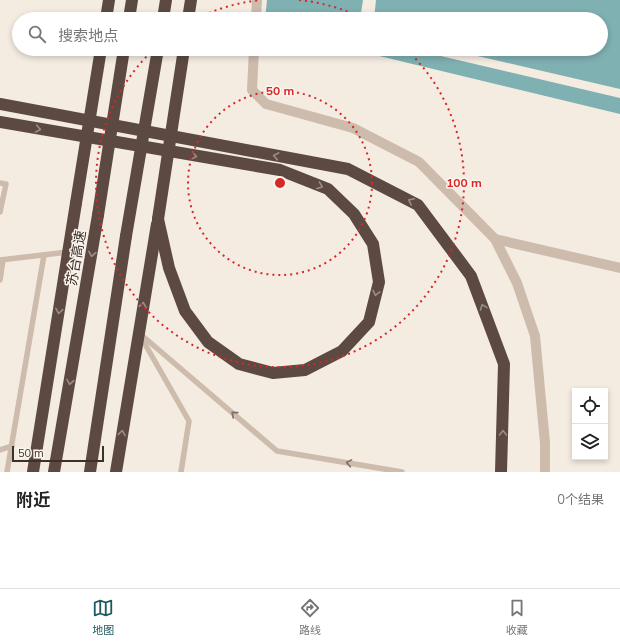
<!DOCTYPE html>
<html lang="zh">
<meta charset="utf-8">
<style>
body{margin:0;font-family:Mulish,"Noto Sans SC",sans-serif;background:#f2f2f2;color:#222}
.controls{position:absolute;right:12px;bottom:12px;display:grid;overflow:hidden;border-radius:0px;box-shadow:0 2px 6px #0003}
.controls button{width:36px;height:36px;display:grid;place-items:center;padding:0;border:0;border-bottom:1px solid #e0e0e0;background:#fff;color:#222;font:20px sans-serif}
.scale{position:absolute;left:12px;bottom:10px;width:92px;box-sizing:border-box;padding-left:4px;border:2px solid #3b302b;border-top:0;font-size:11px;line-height:14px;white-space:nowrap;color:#3b302b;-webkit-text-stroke:3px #fbf5ee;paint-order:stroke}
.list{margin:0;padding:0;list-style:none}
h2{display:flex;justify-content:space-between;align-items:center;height:52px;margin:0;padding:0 16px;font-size:17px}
h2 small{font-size:13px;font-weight:400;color:#767676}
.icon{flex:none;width:22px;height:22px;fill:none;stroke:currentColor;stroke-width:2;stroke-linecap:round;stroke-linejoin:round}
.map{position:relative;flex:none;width:620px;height:472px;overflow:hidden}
.search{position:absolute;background:#fff;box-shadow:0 2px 6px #0003;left:12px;right:12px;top:12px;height:44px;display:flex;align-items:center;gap:10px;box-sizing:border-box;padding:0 14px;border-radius:22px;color:#767676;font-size:15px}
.sheet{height:116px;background:#fff}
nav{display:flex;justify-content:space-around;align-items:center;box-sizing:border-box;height:56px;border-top:1px solid #e0e0e0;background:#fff;font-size:11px;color:#767676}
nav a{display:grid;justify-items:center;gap:2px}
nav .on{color:#1f5a5e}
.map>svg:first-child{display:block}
.water{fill:#7fb0b2}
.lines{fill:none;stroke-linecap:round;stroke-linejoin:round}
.lane{stroke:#cdbbac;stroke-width:5.5}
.street{stroke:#cdbbac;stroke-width:10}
.highway{stroke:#5c4a42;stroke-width:12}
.highway-bridge{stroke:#5c4a42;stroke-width:12}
.oneway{stroke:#9c8e87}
.oneway2{stroke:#7d6f65}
.ring{fill:none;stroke:#d62828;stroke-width:2;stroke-dasharray:2 4}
.labels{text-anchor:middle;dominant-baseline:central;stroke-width:3;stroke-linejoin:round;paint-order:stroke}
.street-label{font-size:14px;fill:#3b302b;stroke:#fbf5ee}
.centre{fill:#d62828;stroke:#fbf5ee;stroke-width:2}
.ring-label{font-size:12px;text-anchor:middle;font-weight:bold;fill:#d62828;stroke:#fbf5ee;stroke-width:3;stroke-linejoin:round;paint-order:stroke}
</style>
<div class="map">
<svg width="620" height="472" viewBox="0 0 620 472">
<rect width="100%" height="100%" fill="#f4ebe1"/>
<g class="water">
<polygon points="267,0 363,0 360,19 265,19"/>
<polygon points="376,0 620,0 620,89 447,49 601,49 601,19 374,19"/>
<polygon points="360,49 411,49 620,98 620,114 371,54 360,51"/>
</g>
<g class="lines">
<g class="lane">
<polyline points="0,183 6,184 0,212"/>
<polyline points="0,260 68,252"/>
<polyline points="0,280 3,260"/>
<polyline points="139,333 277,451 402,472"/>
<polyline points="141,337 189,421 181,472"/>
<polyline points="0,450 12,446"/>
<polyline points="7,472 44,255"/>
</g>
<g class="street">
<polyline points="256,19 257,0"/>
<polyline points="254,49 252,90 266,104 353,128 419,162 495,239 517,283 535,336 545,443 545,472"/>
<polyline points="495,239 620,268"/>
</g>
<g class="highway">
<polyline points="106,19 109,0"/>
<polyline points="129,19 132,0"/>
<polyline points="163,19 166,0"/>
<polyline points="188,19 191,0"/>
<polyline points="0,104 348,169 418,205 471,276 504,364 501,472"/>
<polyline points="0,122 280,170 328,189 354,214 373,244 379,282 369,322 342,351 305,370 273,373 239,364 208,342 185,311 169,268 158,219"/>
<polyline points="33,472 76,203"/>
<polyline points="54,472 98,215"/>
<polyline points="90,472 126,236"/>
<polyline points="116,472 157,224"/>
</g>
<g class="highway-bridge">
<polyline points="76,203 101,49"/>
<polyline points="98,215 124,49"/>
<polyline points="158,219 184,49"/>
<polyline points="126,236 158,49"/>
</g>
</g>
<defs><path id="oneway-chevron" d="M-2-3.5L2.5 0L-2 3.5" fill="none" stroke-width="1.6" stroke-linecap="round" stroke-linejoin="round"/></defs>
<g class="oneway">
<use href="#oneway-chevron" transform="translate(38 129) rotate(10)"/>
<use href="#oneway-chevron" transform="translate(194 156) rotate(10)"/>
<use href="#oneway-chevron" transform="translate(276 156) rotate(-169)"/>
<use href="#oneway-chevron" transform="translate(320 186) rotate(21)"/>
<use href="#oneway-chevron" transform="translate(411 201) rotate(-153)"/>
<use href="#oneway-chevron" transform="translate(92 254) rotate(100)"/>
<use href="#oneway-chevron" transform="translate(376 293) rotate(104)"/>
<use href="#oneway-chevron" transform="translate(143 305) rotate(-81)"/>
<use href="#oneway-chevron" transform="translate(483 307) rotate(-110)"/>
<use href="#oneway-chevron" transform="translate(59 311) rotate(99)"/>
<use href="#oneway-chevron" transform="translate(70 382) rotate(100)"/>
<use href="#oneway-chevron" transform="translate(122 433) rotate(-81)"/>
<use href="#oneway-chevron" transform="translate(503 433) rotate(-89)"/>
</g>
<g class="oneway2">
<use href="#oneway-chevron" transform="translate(234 414) rotate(-140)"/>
<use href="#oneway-chevron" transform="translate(349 463) rotate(-170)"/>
</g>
<g class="ring">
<circle cx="280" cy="183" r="92"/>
<path d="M198 18A184 184 0 0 1 261 0M299 0A184 184 0 0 1 362 18M407 50A184 184 0 1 1 153 50"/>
</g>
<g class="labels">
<g class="street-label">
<text transform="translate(76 258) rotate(-80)">苏台高速</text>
</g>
</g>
<circle cx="280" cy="183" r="6" class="centre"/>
<g class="ring-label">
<text x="280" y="95">50 m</text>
<text x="464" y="187">100 m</text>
</g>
</svg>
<div class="controls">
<button><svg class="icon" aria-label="locate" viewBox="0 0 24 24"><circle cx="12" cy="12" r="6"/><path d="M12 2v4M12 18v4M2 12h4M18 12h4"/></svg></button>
<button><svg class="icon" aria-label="layers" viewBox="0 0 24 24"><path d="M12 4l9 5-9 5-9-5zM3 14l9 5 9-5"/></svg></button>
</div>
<div class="scale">50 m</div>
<div class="search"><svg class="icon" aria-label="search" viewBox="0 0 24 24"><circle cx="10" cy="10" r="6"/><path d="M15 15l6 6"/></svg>搜索地点</div>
</div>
<section class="sheet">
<h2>附近<small>0个结果</small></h2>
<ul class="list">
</ul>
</section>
<nav>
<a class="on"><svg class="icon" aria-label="map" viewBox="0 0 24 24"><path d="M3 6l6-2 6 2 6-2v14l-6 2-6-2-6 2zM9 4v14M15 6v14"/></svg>地图</a>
<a><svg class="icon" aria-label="directions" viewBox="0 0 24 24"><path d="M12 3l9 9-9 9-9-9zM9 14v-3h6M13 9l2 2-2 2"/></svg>路线</a>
<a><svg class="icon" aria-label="saved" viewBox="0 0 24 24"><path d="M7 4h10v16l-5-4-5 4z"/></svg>收藏</a>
</nav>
